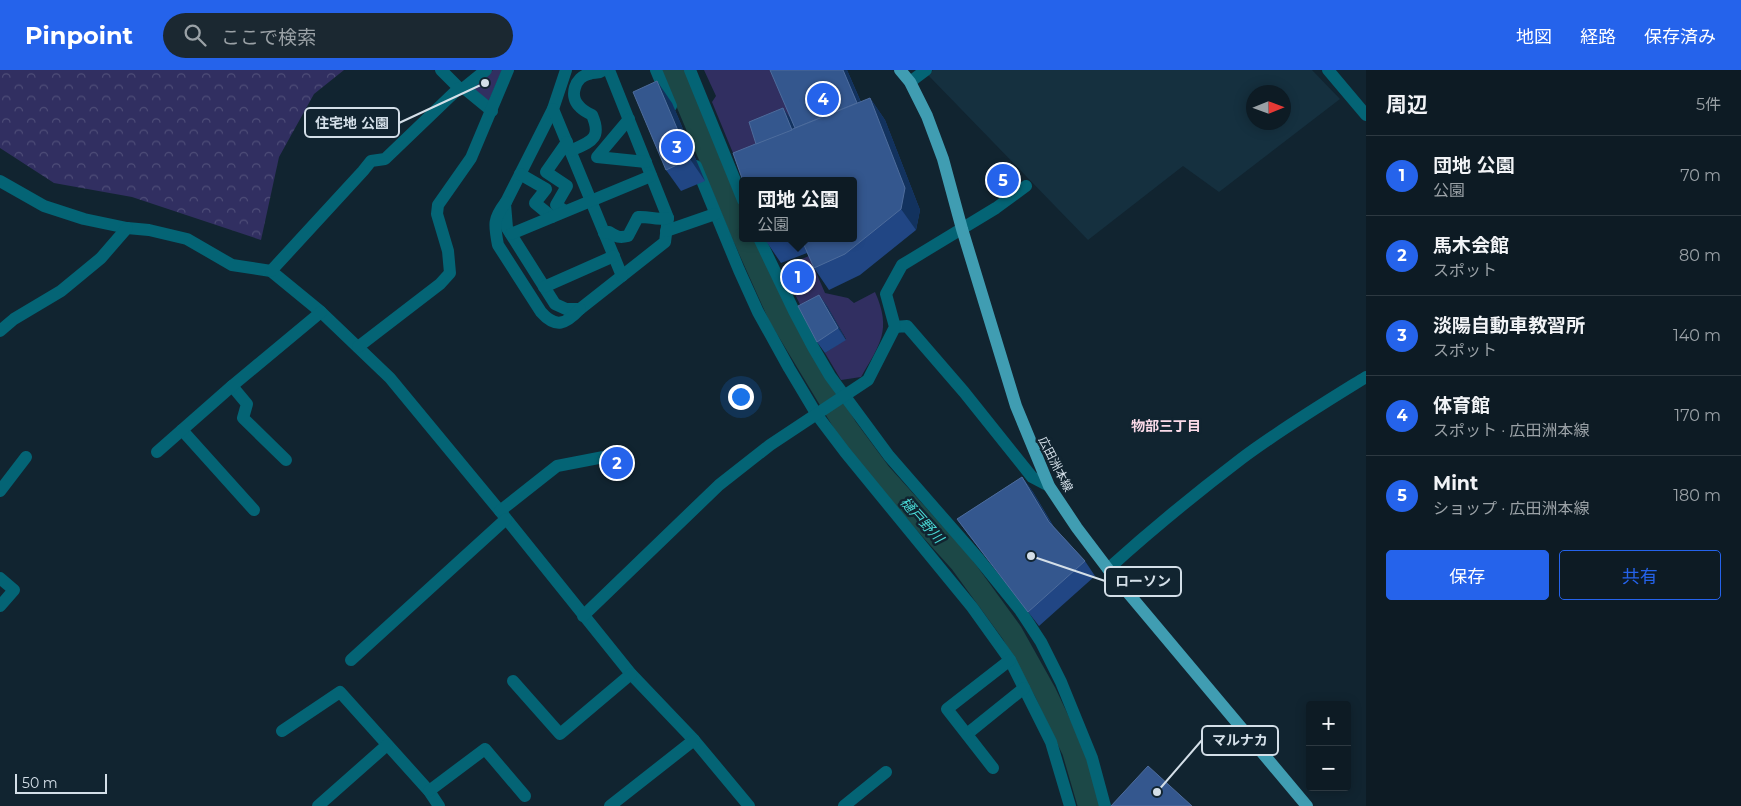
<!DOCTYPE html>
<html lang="ja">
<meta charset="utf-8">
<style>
body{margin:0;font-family:Montserrat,"Noto Sans JP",sans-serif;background:#1b2831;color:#f1f3f6}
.controls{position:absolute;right:15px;bottom:15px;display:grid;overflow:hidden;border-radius:5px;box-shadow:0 2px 12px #0003}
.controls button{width:45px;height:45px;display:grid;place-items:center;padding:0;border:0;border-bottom:1px solid #2d3941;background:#0d1b24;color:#f1f3f6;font:25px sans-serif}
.compass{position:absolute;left:1246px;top:15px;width:45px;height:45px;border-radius:50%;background:#0d1b24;box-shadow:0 2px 12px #0003;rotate:89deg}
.scale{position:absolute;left:15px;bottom:12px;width:92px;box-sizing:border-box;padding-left:5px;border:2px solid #d4dfe8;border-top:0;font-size:14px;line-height:18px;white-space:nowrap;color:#d4dfe8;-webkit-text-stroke:4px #112430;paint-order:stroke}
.you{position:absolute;left:740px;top:326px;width:18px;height:18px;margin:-12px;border:4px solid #fff;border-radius:50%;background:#1a73e8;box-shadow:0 0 0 8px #1a73e833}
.badge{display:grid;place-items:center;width:32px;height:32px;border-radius:50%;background:#2563eb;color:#fff;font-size:16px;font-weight:700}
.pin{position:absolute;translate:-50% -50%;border:2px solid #fff;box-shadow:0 1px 5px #0006}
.popup{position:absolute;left:739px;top:107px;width:118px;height:65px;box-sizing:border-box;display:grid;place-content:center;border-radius:5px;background:#0d1b24;filter:drop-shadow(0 1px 4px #0005);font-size:16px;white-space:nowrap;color:#9aa1a6}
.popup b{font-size:19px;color:#f1f3f6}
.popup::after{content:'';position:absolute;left:50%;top:100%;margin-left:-10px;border:10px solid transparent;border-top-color:#0d1b24}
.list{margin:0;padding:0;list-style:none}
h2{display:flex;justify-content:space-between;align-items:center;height:65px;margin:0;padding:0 20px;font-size:21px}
h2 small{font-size:16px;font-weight:400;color:#9aa1a6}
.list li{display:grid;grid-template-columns:32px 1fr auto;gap:15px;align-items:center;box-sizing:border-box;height:80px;padding:0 20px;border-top:1px solid #2d3941}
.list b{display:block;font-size:19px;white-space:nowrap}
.list p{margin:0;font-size:16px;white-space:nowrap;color:#9aa1a6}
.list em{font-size:16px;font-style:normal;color:#9aa1a6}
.actions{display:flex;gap:10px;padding:15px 20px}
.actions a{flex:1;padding:11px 0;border:1px solid #2563eb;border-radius:5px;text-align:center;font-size:18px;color:#2563eb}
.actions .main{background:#2563eb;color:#fff}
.icon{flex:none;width:28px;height:28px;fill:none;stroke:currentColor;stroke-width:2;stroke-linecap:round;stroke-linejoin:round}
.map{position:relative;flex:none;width:1366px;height:736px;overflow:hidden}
header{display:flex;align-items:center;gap:30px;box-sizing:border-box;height:70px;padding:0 25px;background:#2563eb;color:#fff}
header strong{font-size:24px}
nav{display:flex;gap:28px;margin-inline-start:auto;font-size:18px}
.search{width:350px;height:45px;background:#1b2831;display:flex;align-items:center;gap:12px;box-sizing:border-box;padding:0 18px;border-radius:28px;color:#9aa1a6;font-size:19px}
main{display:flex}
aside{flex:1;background:#0d1b24}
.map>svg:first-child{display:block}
.built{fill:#15303f;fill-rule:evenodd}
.forest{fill:url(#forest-crowns)}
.green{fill:#312f61}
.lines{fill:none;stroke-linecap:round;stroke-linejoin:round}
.river{stroke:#1c4847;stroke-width:22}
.minor{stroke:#046475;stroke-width:12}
.major{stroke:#409db2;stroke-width:12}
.wall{fill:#214684}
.shaded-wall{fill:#12325e}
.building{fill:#34578e;stroke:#4d6c9c}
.labels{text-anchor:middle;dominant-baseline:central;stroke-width:5;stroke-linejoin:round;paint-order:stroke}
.street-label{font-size:12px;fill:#d4dfe8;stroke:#112430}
.neighbourhood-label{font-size:14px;font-weight:bold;fill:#fadae8;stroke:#112430}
.water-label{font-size:14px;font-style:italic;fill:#49d8d5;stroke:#112430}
.leader{fill:none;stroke:#d4dfe8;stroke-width:2}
.callout-dot{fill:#d4dfe8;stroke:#112430;stroke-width:2}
.callout{fill:#112430;stroke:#d4dfe8;stroke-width:2}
.callout-label{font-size:14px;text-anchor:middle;font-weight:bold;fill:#d4dfe8}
</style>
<header>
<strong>Pinpoint</strong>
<div class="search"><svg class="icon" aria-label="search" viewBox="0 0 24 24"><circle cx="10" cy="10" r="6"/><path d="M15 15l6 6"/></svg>ここで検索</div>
<nav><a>地図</a><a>経路</a><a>保存済み</a></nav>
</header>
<main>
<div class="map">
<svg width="1366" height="736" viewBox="0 0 1366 736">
<defs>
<pattern id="forest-crowns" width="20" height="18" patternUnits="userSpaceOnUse" patternTransform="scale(1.25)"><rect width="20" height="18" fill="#312f61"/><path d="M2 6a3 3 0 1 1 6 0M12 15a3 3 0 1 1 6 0" fill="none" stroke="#4e4d78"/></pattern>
</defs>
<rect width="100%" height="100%" fill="#112430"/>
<path class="built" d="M933 0H1312L1340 29 1219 122 1183 96 1088 170 928 5ZM1254 22H1284V52H1254Z"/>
<polygon class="forest" points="0,0 344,0 314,24 279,87 261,170 132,127 54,113 0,78"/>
<g class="green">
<polygon points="493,0 502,0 488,33 471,18"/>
<polygon points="704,0 800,0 795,48 766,89 740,100 712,32 716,26"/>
<path d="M809 186 825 223 848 228 854 233 875 222C892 260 880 274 861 307L841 310 825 283 846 269 827 236 806 247 782 197Z"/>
</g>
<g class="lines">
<g class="river">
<polyline points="673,0 743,166"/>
<polyline points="744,168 779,246 846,357 880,403 961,493 1012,563 1045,622 1073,681 1089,736"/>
</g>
<g class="minor">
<polyline points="441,0 459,18"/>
<polyline points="566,0 553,39 505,134 507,158 555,234 566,239 580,239 665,172 668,148 609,0"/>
<polyline points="656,0 671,36"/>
<polyline points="690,0 743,130"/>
<polyline points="1328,0 1366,45"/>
<polyline points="910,12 926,0"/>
<polyline points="464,18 492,41"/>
<polyline points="553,39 622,206"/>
<polyline points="629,49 597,87 646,92"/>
<path d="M570 81C589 72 603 70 592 45 588 43 582 40 579 36 569 26 575 7 589 4 595 2 598 4 604 0"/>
<polyline points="696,96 739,200 758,242 789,298 817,345 845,382 972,537 1010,590 1051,672 1070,736"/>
<polyline points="520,104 546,119 535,133 552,147"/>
<polyline points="0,111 44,136 84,149 127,158 149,160 187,169 232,195 271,201 321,242 390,308 500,441 631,604 694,670 749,736"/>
<path d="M506 132C493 149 494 154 498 175L541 242C556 259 566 254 580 239"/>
<polyline points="565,141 556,135 567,116 546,102 567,72"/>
<polyline points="666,161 715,144"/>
<path d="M604 163 609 162C616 167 620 168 628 166L638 147C650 146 656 151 668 148"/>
<polyline points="511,164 651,106"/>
<polyline points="759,168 794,241 813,277 830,306 889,386 978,488 1020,540 1041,572 1061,612 1092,688 1105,736"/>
<polyline points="271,201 363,101 371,91 385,89 459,18 464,18 486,0"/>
<polyline points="544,217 614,186"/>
<polyline points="895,257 907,256 964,322 1032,407 1049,416"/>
<polyline points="0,261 14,249 61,221 101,188 127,158"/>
<polyline points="358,277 440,214 450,203 448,181 437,144 438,135 471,88 508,0"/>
<polyline points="232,316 247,334 243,348 286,390"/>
<polyline points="182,360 254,440"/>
<polyline points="157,382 232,316 321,242"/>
<polyline points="0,421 26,387"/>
<polyline points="500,441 557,396 614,385"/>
<path d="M1108 499C1151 460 1195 424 1241 389 1281 359 1324 333 1366 307"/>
<polyline points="0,508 14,520 0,536"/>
<polyline points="583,546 719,415 770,375 868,310 895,257 886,224 902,195 996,138 1026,116"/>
<polyline points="351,590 506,449"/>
<polyline points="513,611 560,664 631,604"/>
<polyline points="282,661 340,622 429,721 439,736"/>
<polyline points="967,664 1024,618"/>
<polyline points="993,698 947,639 1010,590"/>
<polyline points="429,721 485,679 525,726"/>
<polyline points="318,736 387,675"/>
<polyline points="610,736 694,670"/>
<polyline points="844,736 886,702"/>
</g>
<polyline class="major" points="900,0 910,12 927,46 943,89 962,159 1016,336 1049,416 1077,458 1108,499 1307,736"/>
</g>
<g class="wall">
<polygon points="770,0 847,0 861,32 870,28 885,50 920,140 916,160 860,205 829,220 814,198 807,183 781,193 766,171 765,168 853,168 756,74 791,48"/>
<polygon points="672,33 705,111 681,121 666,100"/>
<polygon points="819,225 827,236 846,270 825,283 817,272"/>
<polygon points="618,378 623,386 626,396 611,400 606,393"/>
<polygon points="1022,407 1033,422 1054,457 1085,491 1095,506 1039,556 968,464 957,449"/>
</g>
<g class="shaded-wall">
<polygon points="843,0 847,0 868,49 858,34"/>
<polygon points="657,11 672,33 705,111 690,89"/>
<polygon points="870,28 885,50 920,140 916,160 901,139"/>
<polygon points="783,38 791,49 801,73 793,62"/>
<polygon points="819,225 827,236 846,270 838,258"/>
<polygon points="618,378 623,386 626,396 621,388"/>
<polygon points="1022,407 1033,422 1059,467 1049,452"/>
</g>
<g class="building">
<polygon points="770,0 843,0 857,33 795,58"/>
<polygon points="657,11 690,89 666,100 633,22"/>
<polygon points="870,28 905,118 901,139 845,184 814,198 801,168 853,168 853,111 743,111 733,83"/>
<polygon points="783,38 792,60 756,74 749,52"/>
<polygon points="765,168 774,168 766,171"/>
<polygon points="819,225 838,258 817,272 798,236"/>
<polygon points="618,378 621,388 606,393 602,382"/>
<polygon points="1022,407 1049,452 1085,491 1028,542 957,449"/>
<polygon points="1148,696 1192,736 1111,736"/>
</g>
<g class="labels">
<g class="street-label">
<text transform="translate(1056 394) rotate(63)">広田洲本線</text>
</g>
<g class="neighbourhood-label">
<text x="1166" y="356">物部三丁目</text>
</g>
<g class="water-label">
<text transform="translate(922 450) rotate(48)">樋戸野川</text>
</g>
</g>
<path class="leader" d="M485 13L399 53M1031 486L1105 511M1157 722L1202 670"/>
<g class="callout-dot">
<circle cx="485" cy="13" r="5"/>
<circle cx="1031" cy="486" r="5"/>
<circle cx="1157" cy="722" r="5"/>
</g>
<g class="callout">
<rect x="305" y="38" width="94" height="29" rx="5"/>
<rect x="1105" y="497" width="76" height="29" rx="5"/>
<rect x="1202" y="656" width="76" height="29" rx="5"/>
</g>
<g class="callout-label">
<text x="352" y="58">住宅地 公園</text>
<text x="1143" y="516">ローソン</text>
<text x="1240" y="675">マルナカ</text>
</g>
</svg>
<div class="controls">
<button>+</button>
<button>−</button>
</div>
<svg class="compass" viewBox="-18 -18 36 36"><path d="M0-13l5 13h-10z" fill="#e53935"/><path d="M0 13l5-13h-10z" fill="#9aa1a6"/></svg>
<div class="scale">50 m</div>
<div class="you"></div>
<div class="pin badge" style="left:798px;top:207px">1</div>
<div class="popup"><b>団地 公園</b>公園</div>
<div class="pin badge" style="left:617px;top:393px">2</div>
<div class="pin badge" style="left:677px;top:77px">3</div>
<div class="pin badge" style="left:823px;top:29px">4</div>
<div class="pin badge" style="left:1003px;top:110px">5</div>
</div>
<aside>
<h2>周辺<small>5件</small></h2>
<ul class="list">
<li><span class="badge">1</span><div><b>団地 公園</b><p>公園</p></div><em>70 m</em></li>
<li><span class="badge">2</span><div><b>馬木会館</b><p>スポット</p></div><em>80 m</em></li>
<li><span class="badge">3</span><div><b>淡陽自動車教習所</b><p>スポット</p></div><em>140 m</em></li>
<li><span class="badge">4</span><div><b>体育館</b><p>スポット · 広田洲本線</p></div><em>170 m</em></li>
<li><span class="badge">5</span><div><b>Mint</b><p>ショップ · 広田洲本線</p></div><em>180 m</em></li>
</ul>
<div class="actions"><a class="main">保存</a><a>共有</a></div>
</aside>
</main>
